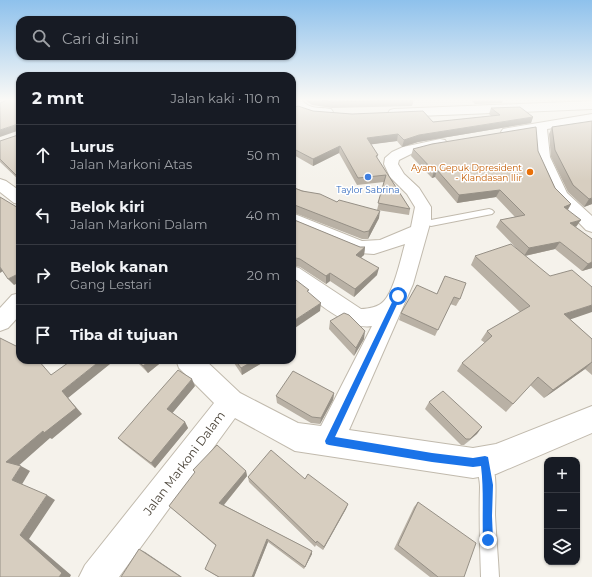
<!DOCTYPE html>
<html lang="id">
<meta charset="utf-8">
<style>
body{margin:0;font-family:Montserrat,sans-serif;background:#20242c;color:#f1f3f6}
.controls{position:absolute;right:12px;bottom:12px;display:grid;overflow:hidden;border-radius:8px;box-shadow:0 1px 3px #0004}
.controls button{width:36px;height:36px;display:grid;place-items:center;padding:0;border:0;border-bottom:1px solid #363941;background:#171b24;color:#f1f3f6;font:20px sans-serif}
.stop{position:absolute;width:12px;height:12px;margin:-9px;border:3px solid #1a73e8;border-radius:50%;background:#fff}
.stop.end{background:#1a73e8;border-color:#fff;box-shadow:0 1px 4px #0008}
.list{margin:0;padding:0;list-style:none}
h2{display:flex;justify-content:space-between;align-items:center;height:52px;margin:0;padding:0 16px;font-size:17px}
h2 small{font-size:13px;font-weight:400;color:#9ea1a6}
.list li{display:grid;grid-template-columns:26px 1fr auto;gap:12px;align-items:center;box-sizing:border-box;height:60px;padding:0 16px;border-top:1px solid #363941}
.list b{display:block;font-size:15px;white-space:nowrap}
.list p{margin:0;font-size:13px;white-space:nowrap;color:#9ea1a6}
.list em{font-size:13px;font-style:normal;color:#9ea1a6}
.icon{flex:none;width:22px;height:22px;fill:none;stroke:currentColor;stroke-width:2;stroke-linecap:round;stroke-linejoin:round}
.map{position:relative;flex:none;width:592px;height:577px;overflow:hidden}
.search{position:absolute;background:#171b24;box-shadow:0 1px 3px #0004;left:16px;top:16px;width:280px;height:44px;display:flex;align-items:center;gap:10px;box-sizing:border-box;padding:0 14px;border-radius:12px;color:#9ea1a6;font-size:15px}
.panel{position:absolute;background:#171b24;box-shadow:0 1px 3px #0004;left:16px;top:72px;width:280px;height:292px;border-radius:12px}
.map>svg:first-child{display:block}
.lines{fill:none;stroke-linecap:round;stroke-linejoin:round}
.service-casing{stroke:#c1baad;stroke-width:2}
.minor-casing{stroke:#c1baad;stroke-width:2}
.service{fill:#fff;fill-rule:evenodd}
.minor{fill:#fff;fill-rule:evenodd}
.wall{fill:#b9b1a5}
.shaded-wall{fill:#969086}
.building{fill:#d7cec0;stroke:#969086}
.route{fill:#1a73e8}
.food-dot{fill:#e8710a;stroke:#fff;stroke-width:1.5}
.shop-dot{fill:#3f7fe0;stroke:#fff;stroke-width:1.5}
.labels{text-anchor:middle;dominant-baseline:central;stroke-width:3;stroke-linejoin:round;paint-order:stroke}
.far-food-label{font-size:9px;fill:#c56008;stroke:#fff;text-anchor:end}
.far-shop-label{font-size:9px;fill:#366cbe;stroke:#fff}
.near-street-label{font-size:12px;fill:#4a4338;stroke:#fff}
</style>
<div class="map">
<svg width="592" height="577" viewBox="0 0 592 577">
<rect width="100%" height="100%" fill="#f5f2eb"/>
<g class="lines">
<g class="service-casing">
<g id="service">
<polygon points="489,209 492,210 494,212 492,214 431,226 419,222 417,220 422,217 431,220"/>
<path d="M485 454 490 457C498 475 495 496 495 515 496 536 498 556 499 577H481C480 547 479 517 480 487 480 477 475 466 480 457Z"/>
</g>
</g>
<g class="minor-casing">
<g id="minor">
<path d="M292 100H302C309 110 321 107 331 109L333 112 331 115C320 118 308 113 297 110Z"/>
<polygon points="592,101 592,109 394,117 390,116 388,113 390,110 394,109"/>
<polygon points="592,114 592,122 547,129 550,157 567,193 592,216 592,232 586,230 552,195 536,157 534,132 508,136 503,135 501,132 503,129 508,128"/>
<path d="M440 139 445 140 447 143 445 146 413 153 399 160 398 164 404 174 419 188 431 207V220L413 284 349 430 473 448 496 444 592 406V433L496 474 473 478 295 451 235 418 119 577H79L85 565 214 403 179 368 176 360H205L240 393 298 423 321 426 372 326C348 331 311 297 292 283V266L299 268 361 309C368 309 379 307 384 301 394 291 401 258 405 244L374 254 359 253 292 225V213L362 241 380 240 411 227 415 207 407 194 390 177 384 164 385 158 392 152 403 147Z"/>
<polygon points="0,179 6,181 20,191 20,204 14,203 0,192"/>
<polygon points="20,293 20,315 8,328 0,331 0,308 12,295"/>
</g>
</g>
<use href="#service" class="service"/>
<use href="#minor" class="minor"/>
</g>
<g class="wall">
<polygon points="20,100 20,181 0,162 0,141 18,135"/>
<polygon points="292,100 294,101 294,107 292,108 313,111 433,122 491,116 489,114 491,108 533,117 531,123 418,142 402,147 397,141 371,144 378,155 377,158 410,209 409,215 377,210 384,182 357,185 339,153 313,166 292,154"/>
<polygon points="305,100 414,100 412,106 332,108 312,105"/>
<polygon points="471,100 503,100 502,103 475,104"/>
<polygon points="552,127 592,204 584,207 568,192 551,157 549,134"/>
<polygon points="413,149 538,151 555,188 571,204 568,210 576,228 592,239 592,268 582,271 555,249 525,256 570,319 592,339 592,375 585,369 544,398 530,385 506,412 457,371 462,363 485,343 481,340 487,331 520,312 471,265 475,256 520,252 496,227 500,220 515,217 496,197 457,203 435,177 432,178 411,156"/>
<polygon points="292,184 292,187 337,202 379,218 368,239 362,239 292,212"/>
<polygon points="292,219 360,247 365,247 364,255 361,257 377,275 354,297 330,281 326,284 300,267 292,265"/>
<polygon points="445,276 460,299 456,306 450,304 435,336 399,320 401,313 437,294"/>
<polygon points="330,321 364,339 354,356 329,329"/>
<polygon points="135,360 164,360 148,373"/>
<polygon points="232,360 267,360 242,375"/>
<polygon points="195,386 172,413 185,422 188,428 155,468 123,443 118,438"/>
<polygon points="334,393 333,400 320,424 311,423 277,403 276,396"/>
<polygon points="429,402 482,427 464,445 461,445 425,409"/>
<polygon points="193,470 246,471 247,476 224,505 312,551 312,554 304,569 268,542 254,577 218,577 205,569 216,546 169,506 195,473"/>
<polygon points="248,477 305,479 348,504 346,509 323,550 316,545 315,547 249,482"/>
<polygon points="418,502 464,577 430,577 394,549 414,507"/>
</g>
<g class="shaded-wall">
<polygon points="294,101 294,107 292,108 292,102"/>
<polygon points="533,117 531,123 418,142 402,147 404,140 419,135"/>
<polygon points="18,124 20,130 0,137 0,130"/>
<polygon points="398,134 397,141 367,145 367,138"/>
<polygon points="340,146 339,153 313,166 313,159"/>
<polygon points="437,170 435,177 432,178 434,171"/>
<polygon points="500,190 496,197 457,203 459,195"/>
<polygon points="592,198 592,204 584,207 589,199"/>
<polygon points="571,204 566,212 564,207"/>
<polygon points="380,211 379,218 368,239 369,231"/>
<polygon points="581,220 576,227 570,223"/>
<polygon points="560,242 555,249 524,256 529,248"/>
<polygon points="365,247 364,255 355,263 356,255"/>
<polygon points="592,262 592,268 582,271 588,264"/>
<polygon points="0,267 3,271 0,273"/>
<polygon points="379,268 377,275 354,297 355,289"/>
<polygon points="20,273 20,282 14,285 8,279"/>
<polygon points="330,273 330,281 326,284 326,276"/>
<polygon points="321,303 320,311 292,330 292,322"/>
<polygon points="592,305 592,312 557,324 564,314"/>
<polygon points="365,331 364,339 354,356 356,348"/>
<polygon points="101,360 115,360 68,398 82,414 52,439 50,438 16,468 6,462 43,431 62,391"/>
<polygon points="151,360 164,360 148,373 143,366"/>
<polygon points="255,360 267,360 242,375 241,368"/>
<polygon points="592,362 585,369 544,398 553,390"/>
<polygon points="192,379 195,386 170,416 167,409"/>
<polygon points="334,393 333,400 320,424 321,418"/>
<polygon points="185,422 188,428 155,468 151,463"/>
<polygon points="482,427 477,434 464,445"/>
<polygon points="21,466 30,471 21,486 12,480"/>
<polygon points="246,471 247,476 222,507 219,503"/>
<polygon points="47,495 55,500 29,539 71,575 70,577 59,577 20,535"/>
<polygon points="348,504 346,509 323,550 324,547"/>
<polygon points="267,539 268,542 254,577 252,577"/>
<polygon points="139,549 145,552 182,577 181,577"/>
<polygon points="312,551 312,554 304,569 305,567"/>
</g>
<g class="building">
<polygon points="7,100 20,100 20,179 0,159 0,141 18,135 18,124 0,130 0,103"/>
<polygon points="322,100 413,100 332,102"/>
<polygon points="298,106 313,111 352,114 423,111 433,122 500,115 491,108 520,107 533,117 419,135 404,140 398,134 367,138 378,155 376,156 410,209 378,203 386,175 358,178 340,146 313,159 292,148 292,108"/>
<polygon points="592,121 592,198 589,199 573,185 555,150 552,127"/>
<polygon points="536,127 538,151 555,188 571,204 564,207 581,220 570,223 592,239 592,262 588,264 560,242 529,248 500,220 525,215 500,190 459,195 437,170 434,171 413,149 432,144"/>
<polygon points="292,187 302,191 320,194 337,202 339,200 380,211 369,231 364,232 292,204"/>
<polygon points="0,197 20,209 20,273 8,279 0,267"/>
<polygon points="292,219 360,247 365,247 356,255 379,268 355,289 330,273 326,276 300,259 292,257 292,238 294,237 292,236"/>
<polygon points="511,244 550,276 572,270 592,287 592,305 564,314 592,339 592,362 553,390 538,377 513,404 462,363 492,336 487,331 530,306 475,256"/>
<polygon points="445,276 466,283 460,299 454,297 438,330 401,313 417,285 437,294"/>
<polygon points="292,277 309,290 307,291 321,303 292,322"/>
<polygon points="344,313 349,315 365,331 356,348 330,321"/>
<polygon points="0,338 20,348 20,360 38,360 51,375 72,360 101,360 62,391 76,408 44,433 43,431 6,462 21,466 12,480 47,495 20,535 62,573 59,577 0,577"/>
<polygon points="138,360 151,360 143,366"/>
<polygon points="235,360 255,360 241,368"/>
<polygon points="178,370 192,379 167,409 185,422 151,463 118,438"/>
<polygon points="293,371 334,393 321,418 312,417 276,396"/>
<polygon points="443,391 482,427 470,439 466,439 429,402"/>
<polygon points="217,445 246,471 219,503 312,551 305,567 267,539 252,577 219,577 205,569 216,545 169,506 195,472 193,470"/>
<polygon points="271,450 305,479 308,474 348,504 324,547 317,541 316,543 248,477"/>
<polygon points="418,502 476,543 464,577 438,577 398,545"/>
<polygon points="139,549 181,577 121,577"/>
</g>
<linearGradient id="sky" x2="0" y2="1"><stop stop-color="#8ec1ec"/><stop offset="0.55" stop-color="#faf9f6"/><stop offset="1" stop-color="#faf9f6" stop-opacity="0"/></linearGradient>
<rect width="592" height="181" fill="url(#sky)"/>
<path class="route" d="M398 293 401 296 335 437 432 453 473 458 485 456 488 457 493 485 492 516 493 540 492 544 488 545 484 544 483 540C482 515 484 491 481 466L473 467 432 462 329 445 326 444 325 441 395 296Z"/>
<circle class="food-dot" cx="530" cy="172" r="4"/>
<circle class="shop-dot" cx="368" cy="177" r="4"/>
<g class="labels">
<g class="far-food-label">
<text x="522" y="167">Ayam Gepuk Dpresident<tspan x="522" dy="10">- Klandasan Ilir</tspan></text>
</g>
<g class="far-shop-label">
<text x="368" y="189">Taylor Sabrina</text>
</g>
<g class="near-street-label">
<text transform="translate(184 463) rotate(-53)">Jalan Markoni Dalam</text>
</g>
</g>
</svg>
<div class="controls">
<button>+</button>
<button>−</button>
<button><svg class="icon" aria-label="layers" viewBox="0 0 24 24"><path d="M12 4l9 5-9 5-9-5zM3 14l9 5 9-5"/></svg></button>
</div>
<div class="stop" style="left:398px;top:296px"></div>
<div class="stop end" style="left:488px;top:540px"></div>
<div class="search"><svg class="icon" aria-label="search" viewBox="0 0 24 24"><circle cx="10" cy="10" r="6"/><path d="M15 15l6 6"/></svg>Cari di sini</div>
<section class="panel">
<h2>2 mnt<small>Jalan kaki · 110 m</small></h2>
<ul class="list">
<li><svg class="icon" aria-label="ahead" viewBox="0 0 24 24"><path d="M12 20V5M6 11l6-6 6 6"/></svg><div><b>Lurus</b><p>Jalan Markoni Atas</p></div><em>50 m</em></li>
<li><svg class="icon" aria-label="left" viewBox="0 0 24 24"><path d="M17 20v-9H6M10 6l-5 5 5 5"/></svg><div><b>Belok kiri</b><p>Jalan Markoni Dalam</p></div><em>40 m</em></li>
<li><svg class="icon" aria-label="right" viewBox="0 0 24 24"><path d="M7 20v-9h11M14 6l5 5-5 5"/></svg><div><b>Belok kanan</b><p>Gang Lestari</p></div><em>20 m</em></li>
<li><svg class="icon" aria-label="arrive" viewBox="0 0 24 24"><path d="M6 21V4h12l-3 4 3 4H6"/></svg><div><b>Tiba di tujuan</b></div></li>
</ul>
</section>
</div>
